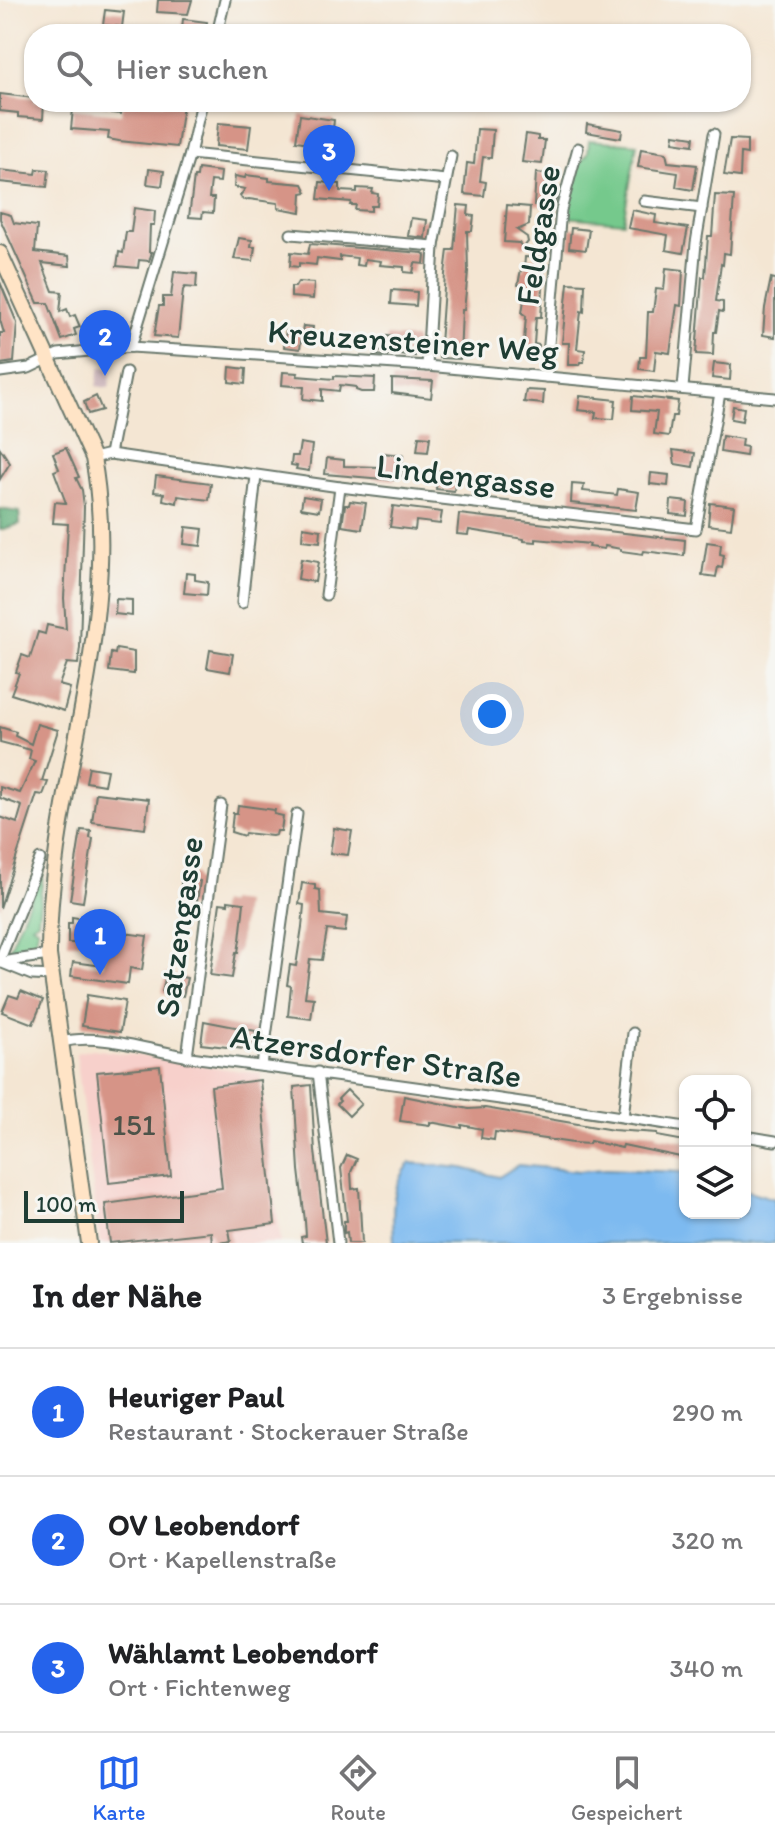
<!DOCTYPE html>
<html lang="de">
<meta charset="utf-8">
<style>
body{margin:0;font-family:Itim,sans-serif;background:#f2f2f2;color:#202124}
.controls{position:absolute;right:24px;bottom:24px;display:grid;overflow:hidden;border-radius:16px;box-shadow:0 2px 6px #0004}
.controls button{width:72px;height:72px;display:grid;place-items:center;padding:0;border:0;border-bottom:2px solid #e0e0e0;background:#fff;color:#202124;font:40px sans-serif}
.scale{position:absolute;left:24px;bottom:20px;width:160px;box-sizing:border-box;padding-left:8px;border:4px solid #1f3d34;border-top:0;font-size:22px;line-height:28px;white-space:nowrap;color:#1f3d34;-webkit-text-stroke:6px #f6f6f2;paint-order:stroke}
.you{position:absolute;left:492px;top:714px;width:28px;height:28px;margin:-20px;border:6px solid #fff;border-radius:50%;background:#1a73e8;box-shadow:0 0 0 12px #1a73e833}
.badge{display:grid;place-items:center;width:52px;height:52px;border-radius:50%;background:#2563eb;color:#fff;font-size:26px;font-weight:700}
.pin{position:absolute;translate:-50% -66px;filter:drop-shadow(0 2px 4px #0008)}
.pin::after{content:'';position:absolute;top:42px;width:28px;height:24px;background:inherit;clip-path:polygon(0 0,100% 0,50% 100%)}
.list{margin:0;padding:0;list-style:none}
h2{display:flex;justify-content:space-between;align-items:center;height:104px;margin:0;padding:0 32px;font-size:34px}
h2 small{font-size:26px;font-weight:400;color:#757577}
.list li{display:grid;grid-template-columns:52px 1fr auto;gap:24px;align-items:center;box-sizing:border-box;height:128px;padding:0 32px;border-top:2px solid #e0e0e0}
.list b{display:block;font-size:30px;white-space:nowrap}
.list p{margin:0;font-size:26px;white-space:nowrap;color:#757577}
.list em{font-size:26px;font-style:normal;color:#757577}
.icon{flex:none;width:44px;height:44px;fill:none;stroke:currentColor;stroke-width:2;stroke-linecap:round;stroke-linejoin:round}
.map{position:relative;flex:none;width:775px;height:1243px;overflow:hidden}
.search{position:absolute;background:#fff;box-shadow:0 2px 6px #0004;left:24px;right:24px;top:24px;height:88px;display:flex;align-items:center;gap:20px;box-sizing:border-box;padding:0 28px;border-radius:32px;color:#757577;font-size:30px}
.sheet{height:488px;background:#fff}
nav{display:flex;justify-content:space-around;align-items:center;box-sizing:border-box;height:112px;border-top:2px solid #e0e0e0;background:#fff;font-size:22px;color:#757577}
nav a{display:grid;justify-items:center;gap:4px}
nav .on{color:#2563eb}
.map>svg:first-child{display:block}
.built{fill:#f7d0cb}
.industrial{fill:#d2bec2}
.green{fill:#74c98c;stroke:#4a8360;stroke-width:2}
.forest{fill:#5fad78;stroke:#3f7556;stroke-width:2}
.water{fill:#7dbaf0;stroke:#4e7c92;stroke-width:2}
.building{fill:#d69487}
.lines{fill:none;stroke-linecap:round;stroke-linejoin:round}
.street-casing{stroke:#6a786c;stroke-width:13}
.secondary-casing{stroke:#6a786c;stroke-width:18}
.street{stroke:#fff;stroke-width:9}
.secondary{stroke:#ffe4c6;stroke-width:14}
.labels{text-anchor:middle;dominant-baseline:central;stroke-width:6;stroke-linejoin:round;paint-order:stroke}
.number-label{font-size:30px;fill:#4d5349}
.street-label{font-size:34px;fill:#1f3d34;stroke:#f6f6f2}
</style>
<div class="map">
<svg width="775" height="1243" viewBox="0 0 775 1243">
<rect width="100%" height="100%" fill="#f6f6f2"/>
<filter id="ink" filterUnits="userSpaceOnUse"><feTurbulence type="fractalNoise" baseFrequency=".0125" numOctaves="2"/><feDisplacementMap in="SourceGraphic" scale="16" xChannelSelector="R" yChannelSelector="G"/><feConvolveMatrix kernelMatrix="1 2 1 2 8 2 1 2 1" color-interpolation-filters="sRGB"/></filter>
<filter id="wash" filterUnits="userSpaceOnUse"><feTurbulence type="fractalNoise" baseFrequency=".006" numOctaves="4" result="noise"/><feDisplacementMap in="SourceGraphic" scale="32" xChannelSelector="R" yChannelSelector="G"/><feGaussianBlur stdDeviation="1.8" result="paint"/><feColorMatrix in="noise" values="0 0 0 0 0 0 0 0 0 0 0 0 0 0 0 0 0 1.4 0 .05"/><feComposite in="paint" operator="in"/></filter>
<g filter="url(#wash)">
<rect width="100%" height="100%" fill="#f4e6d3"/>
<polygon class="built" points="93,1049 261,1074 281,1243 100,1243 76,1053"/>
<polygon class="industrial" points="100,367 112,369 109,388 96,386"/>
<g class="green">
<polygon points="589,140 637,144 623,222 566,217 565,213 576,169 588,153"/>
<polygon points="44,865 38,921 32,925 38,929 34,951 10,956 9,950"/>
</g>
<polygon class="forest" points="0,509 19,512 20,524 0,530"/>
<path class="water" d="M410 1163 462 1168 499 1177 518 1165 579 1171 606 1169 681 1172 685 1173V1213H745V1190L775 1199V1243H394C393 1210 389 1191 410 1163Z"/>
<g id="blocks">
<g class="building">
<polygon points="158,0 192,0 188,14 157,12"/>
<polygon points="105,10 124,12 122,27 103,25"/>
<polygon points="183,19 207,22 206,32 182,29"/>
<polygon points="0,94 34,98 34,102 44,102 43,119 18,117 18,113 0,111"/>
<polygon points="123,102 183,105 177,147 119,141 108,139 109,132 71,129 73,109 121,114"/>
<polygon points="300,115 334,120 331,146 296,141"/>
<polygon points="218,123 251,126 248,149 216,146"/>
<polygon points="587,124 622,130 621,138 586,132"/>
<polygon points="477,129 493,130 491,158 483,157 480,181 486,182 484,196 464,194 467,163 474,164"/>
<polygon points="526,134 538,136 538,140 545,140 542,164 522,162"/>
<polygon points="674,134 694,137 693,145 673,142"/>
<polygon points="730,139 747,140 747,154 741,153 740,177 724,175"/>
<polygon points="641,149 666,153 668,162 697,165 693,190 676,187 678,173 638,167"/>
<polygon points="37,169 49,170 47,187 0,182 0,170 36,174"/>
<polygon points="149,169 164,171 162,186 147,184"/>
<polygon points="198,169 221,172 220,182 211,181 209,198 214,198 213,213 203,212 202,218 189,217 194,177 197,177"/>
<polygon points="536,173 556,175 554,195 557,195 554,207 534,205"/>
<polygon points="246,175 269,178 269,181 303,184 307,192 302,193 301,212 278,208 278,203 249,199 243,200 240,196 245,189 234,187 235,176 245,178"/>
<polygon points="320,182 340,184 340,191 357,192 357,188 373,189 372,193 378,194 377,206 371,206 371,211 355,210 356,205 350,205 351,202 318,199"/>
<polygon points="715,195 734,196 730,254 724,253 723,265 721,264 716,301 723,302 723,312 719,311 716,332 714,332 713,355 696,354 702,277 705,277 708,236 712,236"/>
<polygon points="458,205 469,206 468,215 474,216 472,231 467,231 468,272 464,310 462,310 460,359 439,358 445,274 448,250 454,250"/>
<polygon points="507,205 530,207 529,225 517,230 527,237 528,242 523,248 519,243 504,242"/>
<polygon points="134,208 155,211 154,225 150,225 149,252 152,252 149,261 139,260 138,268 117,266 119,252 123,253 126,232 131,232"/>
<polygon points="632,210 656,215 655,223 688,228 683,253 666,250 668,235 628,228"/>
<polygon points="0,212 11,215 14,223 37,226 35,252 69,256 70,266 42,263 53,291 62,292 60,312 67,309 70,317 75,315 80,327 74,329 76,335 62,340 48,303 38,303 0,219"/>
<polygon points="411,218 427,220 425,238 408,236"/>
<polygon points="571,228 589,230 586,250 569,248"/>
<polygon points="239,238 252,240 251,247 255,247 253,261 234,259"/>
<polygon points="310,244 423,253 425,255 424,264 415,263 413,273 404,272 404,267 380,265 381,261 365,259 364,266 356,265 357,258 340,256 340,261 317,258 316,265 299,263 299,267 290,266 291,252 308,254"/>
<polygon points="525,257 545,258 541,317 536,317 534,344 539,345 538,355 523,354 526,316 522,313 526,286 518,285 521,269 524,270"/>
<polygon points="666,268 683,270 681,306 677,305 670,353 656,351 654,371 639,369 640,357 646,357 648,312 653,312 656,289 664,290"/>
<polygon points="174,272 197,274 196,288 185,287 183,290 178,338 154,336 159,306 163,306 163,297 171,297"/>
<polygon points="771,278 775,279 775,337 763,335 765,308"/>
<polygon points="0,282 17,323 14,362 0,364 0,333 4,333 0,320"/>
<polygon points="298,282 314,283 313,299 291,297 291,287 295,287"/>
<polygon points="568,283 585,284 584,312 581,311 577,349 585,350 584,362 580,362 579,365 568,365 569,343 562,343"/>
<polygon points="392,290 417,292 416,306 391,304"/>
<polygon points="303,326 313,327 312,335 302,334 300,349 284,347 286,330 302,332"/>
<polygon points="387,336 416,339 415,356 392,353 386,356 375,355 385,348"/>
<polygon points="714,363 731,365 730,380 712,378"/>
<polygon points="230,367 246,369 245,384 229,382"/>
<polygon points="283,372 298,373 297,376 334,379 334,376 375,378 374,392 361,392 356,390 356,387 340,385 339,391 322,389 322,401 303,399 304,387 282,385"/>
<polygon points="392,379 433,381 431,398 392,393"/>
<polygon points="526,390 544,391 543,404 524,402"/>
<polygon points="96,396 102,410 88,414 84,402"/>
<polygon points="580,396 616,400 614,419 595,418 596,412 578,410"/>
<polygon points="633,396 678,401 676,416 672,416 669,436 654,434 657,412 632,410"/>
<polygon points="733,406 744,408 742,421 731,419"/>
<polygon points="419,436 430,437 428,452 417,451"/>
<polygon points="722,436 742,439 741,446 747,447 746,456 720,452"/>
<polygon points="300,443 312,445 309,471 296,469 297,466 291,465 292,456 298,456"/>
<polygon points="0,448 10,463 0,479"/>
<polygon points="66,448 79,477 76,478 82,490 84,507 80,647 78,664 67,663 59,685 70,688 64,711 11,694 19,673 16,672 22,655 30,658 38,632 45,634 47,625 66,629 64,598 68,524 53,523 55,502 66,503 54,471 59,469 53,453"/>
<polygon points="673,450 695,453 693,467 675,464"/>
<polygon points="382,453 403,455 401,476 395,475 395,480 325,474 327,458 344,460 344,466 380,467"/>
<polygon points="438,471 456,473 454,491 436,489"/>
<polygon points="651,473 669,475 668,486 650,484"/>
<polygon points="156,476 211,483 209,500 178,496 177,503 163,500 164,493 154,492"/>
<polygon points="572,484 584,485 583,491 617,495 618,489 639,492 636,510 571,503"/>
<polygon points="303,496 321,499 319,511 301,508"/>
<polygon points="671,500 688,502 687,516 670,514"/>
<polygon points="350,501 366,503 362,529 342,526 345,505 349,505"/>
<polygon points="710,503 734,506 731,528 708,525"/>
<polygon points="393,506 442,512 440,524 416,521 415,530 390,527"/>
<polygon points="459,514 685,540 684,556 644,551 643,554 621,551 621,549 605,546 604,549 589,547 590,544 536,539 536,542 524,541 524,539 469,530 468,535 457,534"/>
<polygon points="186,527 203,529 201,546 184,544"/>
<polygon points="303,527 321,530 320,542 302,540"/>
<polygon points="707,542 721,544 720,554 724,555 722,568 718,567 716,577 702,575"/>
<polygon points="301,559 318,562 315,582 298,579"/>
<polygon points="186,573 195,574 195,580 208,582 207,595 184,593"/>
<polygon points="116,599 132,600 132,616 115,614"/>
<polygon points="116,649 134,652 134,674 109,671 111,653 115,654"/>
<polygon points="210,650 233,654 230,672 207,668"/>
<polygon points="37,724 58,730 42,781 48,782 43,795 37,794 0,908 0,817 17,823 22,806 0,798 0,787 20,793 35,761 29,759 31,750 0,742 0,727 16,732 15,736 31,744"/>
<polygon points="89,767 107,770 104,785 86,782"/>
<polygon points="96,793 149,799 145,829 92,822"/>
<polygon points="238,805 275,810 274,814 283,816 281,831 277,831 276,835 272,836 245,833 244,836 231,832 233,813 237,813"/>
<polygon points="334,828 352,831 348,855 330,853"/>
<polygon points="81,830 91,831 90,838 93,839 83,902 70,900"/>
<polygon points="182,873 196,874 196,880 200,881 196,908 179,906"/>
<polygon points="302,883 315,885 315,889 320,890 321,914 347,917 345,932 327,930 322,960 310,959 305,997 314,998 311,1019 288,1016 291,986 287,985 290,965 296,966 302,927 304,905 299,904"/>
<polygon points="228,901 244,903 240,940 238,952 236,952 232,978 210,975 220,903 228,904"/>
<polygon points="72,917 85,919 87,943 68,943 68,923 72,923"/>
<polygon points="109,931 147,936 142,970 130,968 128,984 71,976 73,962 103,966"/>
<polygon points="166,974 187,978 183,996 162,993"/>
<polygon points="21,991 43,1000 33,1024 2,1012 9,995 18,998"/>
<polygon points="87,995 125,1001 120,1032 82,1026"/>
<polygon points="204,1021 256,1031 253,1050 201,1044"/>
<polygon points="160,1066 171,1176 109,1183 97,1072"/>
<polygon points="260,1080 275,1224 229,1230 231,1241 219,1243 212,1243 211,1232 110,1243 105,1204 222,1188 211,1086"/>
<polygon points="311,1085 315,1151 326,1243 302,1243 301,1237 306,1236 305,1221 299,1170 294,1087"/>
<polygon points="347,1090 361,1104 349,1116 337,1104 340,1101 338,1099"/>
<polygon points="404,1096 469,1109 485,1108 613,1130 657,1133 657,1136 685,1141 685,1158 623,1145 622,1148 590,1141 589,1144 573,1143 495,1132 494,1140 481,1138 482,1129 462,1125 462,1128 430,1122 430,1125 400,1121"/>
<polygon points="347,1155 357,1159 351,1172 352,1189 359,1188 362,1243 348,1243 347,1232 344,1233 344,1221 347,1221 341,1168"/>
</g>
</g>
</g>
<g filter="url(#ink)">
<use href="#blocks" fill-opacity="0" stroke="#6a786c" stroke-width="2"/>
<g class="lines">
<g class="street-casing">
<g id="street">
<polyline points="217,34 225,0"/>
<polyline points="190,154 446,180"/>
<polyline points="644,201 702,208"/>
<polyline points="291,234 434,246"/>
<polyline points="131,347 190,154 202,102"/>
<polyline points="427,366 434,246 451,156"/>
<polyline points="0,372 29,368 58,354 131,347 427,366 775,398"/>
<polyline points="546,377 561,210 578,148"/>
<polyline points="683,388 696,243 714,134"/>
<polyline points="110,454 126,372"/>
<polyline points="93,458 110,454 340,487 696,529 720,393"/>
<polyline points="326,595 340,487"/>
<polyline points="242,603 256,476"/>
<polyline points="0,959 40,859"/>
<polyline points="0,962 32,975 53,976"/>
<polyline points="1,962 49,955"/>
<path d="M61 1042C105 1032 154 1053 198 1058 361 1079 523 1101 685 1127"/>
<polyline points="187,1057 221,805"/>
<polyline points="262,1066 297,814"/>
<polyline points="318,1072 338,1243"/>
<polyline points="623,1117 633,1033"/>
<polyline points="745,1136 775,1141"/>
</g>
</g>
<g class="secondary-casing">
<path id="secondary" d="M0 253 93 458C124 627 48 787 49 955L89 1243"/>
</g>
<use href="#street" class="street"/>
<use href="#secondary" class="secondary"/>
</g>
</g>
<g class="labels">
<g class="number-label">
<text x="134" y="1124">151</text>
</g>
<g class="street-label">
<text transform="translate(538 235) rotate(-81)">Feldgasse</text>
<text transform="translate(413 341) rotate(4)">Kreuzensteiner Weg</text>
<text transform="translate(466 476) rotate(7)">Lindengasse</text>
<text transform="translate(179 927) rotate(-82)">Satzengasse</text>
<text transform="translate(376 1056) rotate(8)">Atzersdorfer Straße</text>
</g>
</g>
</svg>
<div class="controls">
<button><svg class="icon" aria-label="locate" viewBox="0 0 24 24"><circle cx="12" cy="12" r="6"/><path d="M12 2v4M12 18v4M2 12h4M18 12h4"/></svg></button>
<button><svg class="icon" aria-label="layers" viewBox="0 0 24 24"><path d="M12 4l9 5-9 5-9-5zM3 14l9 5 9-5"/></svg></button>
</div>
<div class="scale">100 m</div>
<div class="you"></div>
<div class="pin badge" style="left:100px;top:975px">1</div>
<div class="pin badge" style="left:105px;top:376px">2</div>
<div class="pin badge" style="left:329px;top:191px">3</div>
<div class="search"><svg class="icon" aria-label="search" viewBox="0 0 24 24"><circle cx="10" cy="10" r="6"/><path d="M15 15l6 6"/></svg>Hier suchen</div>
</div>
<section class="sheet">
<h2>In der Nähe<small>3 Ergebnisse</small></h2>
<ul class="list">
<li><span class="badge">1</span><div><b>Heuriger Paul</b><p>Restaurant · Stockerauer Straße</p></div><em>290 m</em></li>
<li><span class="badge">2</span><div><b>OV Leobendorf</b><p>Ort · Kapellenstraße</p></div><em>320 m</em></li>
<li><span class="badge">3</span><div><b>Wählamt Leobendorf</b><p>Ort · Fichtenweg</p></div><em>340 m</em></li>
</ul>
</section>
<nav>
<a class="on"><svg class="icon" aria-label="map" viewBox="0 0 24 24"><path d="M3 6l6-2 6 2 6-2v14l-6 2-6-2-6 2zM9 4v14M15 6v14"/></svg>Karte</a>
<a><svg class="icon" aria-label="directions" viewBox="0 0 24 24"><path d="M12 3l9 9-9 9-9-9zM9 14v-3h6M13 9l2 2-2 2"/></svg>Route</a>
<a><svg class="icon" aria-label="saved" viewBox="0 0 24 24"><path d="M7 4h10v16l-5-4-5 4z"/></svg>Gespeichert</a>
</nav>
